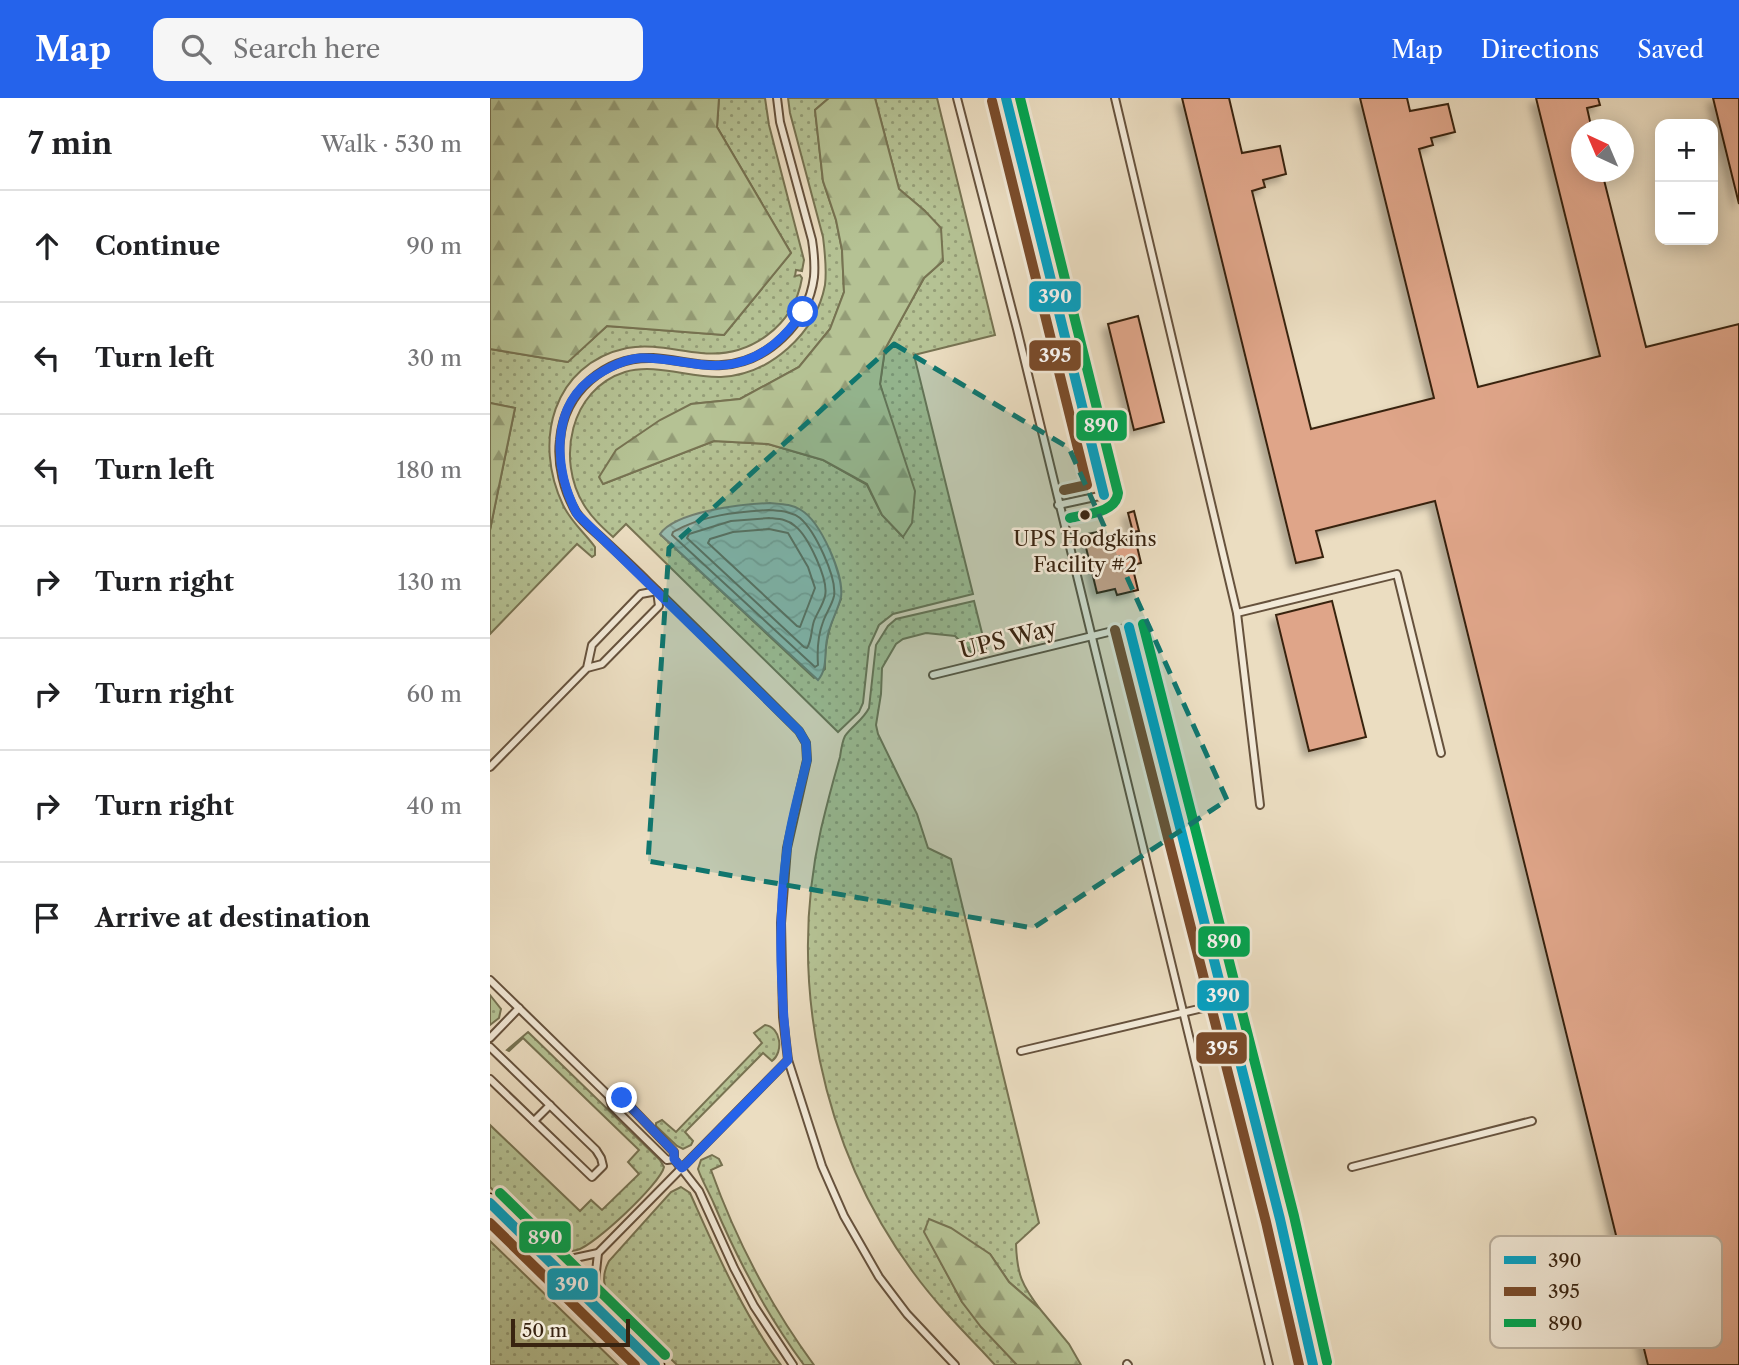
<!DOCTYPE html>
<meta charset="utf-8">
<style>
body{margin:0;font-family:"Libre Caslon Text",serif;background:#f6f6f6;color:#202124}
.controls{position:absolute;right:21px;top:21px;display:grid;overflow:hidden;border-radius:14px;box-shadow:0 4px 18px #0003}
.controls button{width:63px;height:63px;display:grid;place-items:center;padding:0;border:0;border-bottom:2px solid #e0e0e0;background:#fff;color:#202124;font:35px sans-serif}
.compass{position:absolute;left:1081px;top:21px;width:63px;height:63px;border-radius:50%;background:#fff;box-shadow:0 4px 18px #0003;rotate:316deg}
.scale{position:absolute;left:21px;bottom:18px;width:119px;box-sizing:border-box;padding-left:7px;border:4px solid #392411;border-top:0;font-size:19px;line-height:24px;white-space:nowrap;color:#392411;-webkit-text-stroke:5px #f2e9d7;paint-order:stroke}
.stop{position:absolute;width:21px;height:21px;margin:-16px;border:5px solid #2563eb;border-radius:50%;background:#fff}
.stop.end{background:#2563eb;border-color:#fff;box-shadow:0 2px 7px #0008}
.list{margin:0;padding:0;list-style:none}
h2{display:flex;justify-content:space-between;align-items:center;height:91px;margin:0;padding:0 28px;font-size:30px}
h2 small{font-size:23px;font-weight:400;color:#757577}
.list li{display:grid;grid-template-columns:46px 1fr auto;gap:21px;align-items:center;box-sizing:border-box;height:112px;padding:0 28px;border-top:2px solid #e0e0e0}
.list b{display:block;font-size:26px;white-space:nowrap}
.list em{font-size:23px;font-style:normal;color:#757577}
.icon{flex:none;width:38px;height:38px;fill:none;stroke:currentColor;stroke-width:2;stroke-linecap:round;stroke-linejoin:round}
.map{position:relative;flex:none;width:1249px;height:1267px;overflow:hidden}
header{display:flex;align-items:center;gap:42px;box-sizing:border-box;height:98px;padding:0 35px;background:#2563eb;color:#fff}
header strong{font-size:33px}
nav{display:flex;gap:38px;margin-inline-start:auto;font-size:24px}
.search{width:490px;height:63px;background:#f6f6f6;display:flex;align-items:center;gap:18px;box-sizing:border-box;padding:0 24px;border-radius:14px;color:#757577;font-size:26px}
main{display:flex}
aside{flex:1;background:#fff}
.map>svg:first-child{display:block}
.grass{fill:url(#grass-dots);stroke:#777352;stroke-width:2;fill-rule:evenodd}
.forest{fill:url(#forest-firs);stroke:#777352;stroke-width:2}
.water{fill:url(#water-waves);stroke:#727f70;stroke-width:2}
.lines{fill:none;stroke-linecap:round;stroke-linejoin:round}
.shore{stroke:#687060;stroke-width:2}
.building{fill:#dfa589;stroke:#392411;stroke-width:2;filter:url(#shadow)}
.lane-casing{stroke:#66523d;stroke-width:10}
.secondary-casing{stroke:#392411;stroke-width:21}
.lane{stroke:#f2e9d7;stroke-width:6}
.secondary{stroke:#f2e9d7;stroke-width:18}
.bus-1-casing{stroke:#f2e9d7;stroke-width:16}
.bus-2-casing{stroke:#f2e9d7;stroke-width:16}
.bus-3-casing{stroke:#f2e9d7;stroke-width:16}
.bus-1{stroke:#03a2c5;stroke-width:10}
.bus-2{stroke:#7a4b2a;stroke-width:10}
.bus-3{stroke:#00a651;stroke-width:10}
.route{stroke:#2563eb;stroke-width:9}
.marked{fill:#0f766e;fill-opacity:0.2;stroke:#0f766e;stroke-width:5;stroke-dasharray:14 9;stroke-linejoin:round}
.bus-dot{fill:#392411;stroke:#f2e9d7;stroke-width:2.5}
.labels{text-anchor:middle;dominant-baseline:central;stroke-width:5;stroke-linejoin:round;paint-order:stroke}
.bus-label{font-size:21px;fill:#392411;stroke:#f2e9d7}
.street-label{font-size:23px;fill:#392411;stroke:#f2e9d7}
.key{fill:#f2e9d7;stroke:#baae9c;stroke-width:2}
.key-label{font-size:19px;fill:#392411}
.line-badge{stroke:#f2e9d7;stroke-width:2.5}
.badge-label{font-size:19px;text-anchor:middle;font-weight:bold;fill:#fff}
</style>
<header>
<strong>Map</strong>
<div class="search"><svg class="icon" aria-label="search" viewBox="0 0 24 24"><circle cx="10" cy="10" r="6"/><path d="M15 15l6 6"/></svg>Search here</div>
<nav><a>Map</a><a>Directions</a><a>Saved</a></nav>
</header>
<main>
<aside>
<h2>7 min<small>Walk · 530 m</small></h2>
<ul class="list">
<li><svg class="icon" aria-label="ahead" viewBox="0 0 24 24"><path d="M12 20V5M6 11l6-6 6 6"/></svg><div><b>Continue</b></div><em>90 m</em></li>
<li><svg class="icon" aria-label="left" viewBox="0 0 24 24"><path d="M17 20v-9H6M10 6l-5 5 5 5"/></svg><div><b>Turn left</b></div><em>30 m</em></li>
<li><svg class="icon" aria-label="left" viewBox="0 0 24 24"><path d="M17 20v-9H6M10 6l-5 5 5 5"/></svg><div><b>Turn left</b></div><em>180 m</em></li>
<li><svg class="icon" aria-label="right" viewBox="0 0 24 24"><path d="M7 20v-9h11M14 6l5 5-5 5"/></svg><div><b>Turn right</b></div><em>130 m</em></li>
<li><svg class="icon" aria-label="right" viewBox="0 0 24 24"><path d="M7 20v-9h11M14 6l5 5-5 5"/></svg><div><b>Turn right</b></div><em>60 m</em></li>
<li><svg class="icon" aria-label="right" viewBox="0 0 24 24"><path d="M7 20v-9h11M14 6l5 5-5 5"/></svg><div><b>Turn right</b></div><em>40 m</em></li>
<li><svg class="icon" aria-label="arrive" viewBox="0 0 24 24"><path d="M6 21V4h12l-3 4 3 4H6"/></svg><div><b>Arrive at destination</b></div></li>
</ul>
</aside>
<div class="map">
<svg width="1249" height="1267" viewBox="0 0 1249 1267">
<defs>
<pattern id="grass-dots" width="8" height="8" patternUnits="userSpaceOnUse" patternTransform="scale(1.75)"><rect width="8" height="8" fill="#b5c294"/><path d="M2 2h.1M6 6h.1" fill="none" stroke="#949d77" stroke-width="1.8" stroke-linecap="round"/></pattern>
<pattern id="forest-firs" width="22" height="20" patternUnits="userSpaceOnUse" patternTransform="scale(1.75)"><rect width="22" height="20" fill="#b5c294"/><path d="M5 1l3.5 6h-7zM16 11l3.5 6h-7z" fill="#949d77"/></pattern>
<pattern id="water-waves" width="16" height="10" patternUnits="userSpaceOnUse" patternTransform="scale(1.75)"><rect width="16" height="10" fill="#98bcb0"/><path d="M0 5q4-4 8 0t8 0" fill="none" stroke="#84a196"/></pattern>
<filter id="shadow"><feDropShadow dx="-5.5" dy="5.5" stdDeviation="3.5" flood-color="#0004"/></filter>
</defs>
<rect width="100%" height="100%" fill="#ebddc1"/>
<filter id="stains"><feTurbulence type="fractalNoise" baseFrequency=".00286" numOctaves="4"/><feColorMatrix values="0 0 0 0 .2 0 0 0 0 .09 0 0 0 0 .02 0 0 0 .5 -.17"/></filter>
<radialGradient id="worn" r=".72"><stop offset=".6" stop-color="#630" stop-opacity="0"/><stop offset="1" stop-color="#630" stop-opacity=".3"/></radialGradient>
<g class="grass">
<path d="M229 0H275L279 27 314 162 312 173 306 172 305 178 310 177 312 180C304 228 260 260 211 255 187 253 162 245 137 250 62 266 43 344 73 407 81 424 94 434 105 449V457L102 459 87 446 0 536V432L25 310 0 305V251L77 264 117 228 234 237 301 155 227 29Z"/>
<path d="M298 0H339L325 12 333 83 346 122 352 152 354 194 340 231 309 269 250 301 201 306 113 386 224 343 278 346 333 362 377 387 392 417 413 439 399 318 390 286 395 251 434 180 453 163 435 113 409 91 385 0H447L505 237 424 257 483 496 403 516 389 527 379 549 373 605 369 614 348 634 136 426 123 439C112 429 102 420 94 407 66 362 80 291 135 274 166 265 199 280 231 279 280 277 326 235 335 187 337 171 335 155 333 139L300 15ZM170 436 351 501C340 525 334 545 335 571L324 580Z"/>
<path d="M484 503 496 551 481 554 465 538 436 535 413 541 406 546 392 570 391 596 386 627 388 636 427 716 438 750 461 761 549 1125 526 1146C527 1177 532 1187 550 1211L519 1184 500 1156 435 1134 472 1204 527 1267H505L493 1254C469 1229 444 1203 423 1174 331 1049 297 882 331 731 337 706 343 683 350 659 351 652 352 644 355 638 362 628 373 622 379 610L386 547 398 528 406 521Z"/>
<polygon points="0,897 11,911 9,920 0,927"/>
<path d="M275 927C291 929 294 954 282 963L273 955 195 1034 203 1043 201 1047 193 1051 187 1048 166 1028V1025L172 1022 186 1034 272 945 264 935Z"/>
<path d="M38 934 170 1062 174 1069C171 1085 104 1148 87 1152 71 1156 58 1150 45 1141L47 1137 0 1089V1027L90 1113 101 1102 112 1112 149 1076 138 1064 149 1052 33 940 19 953 17 952Z"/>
<path d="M222 1057 229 1061 232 1067 221 1072C246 1142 280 1207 324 1267H314C277 1217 248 1163 224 1106 219 1094 212 1083 208 1071L211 1062Z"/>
<path d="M191 1089 200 1095C227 1155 252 1214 291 1267H187L123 1204C113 1190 111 1178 119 1163L181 1094Z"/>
<polygon points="0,1143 128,1267 0,1267"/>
</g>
<g class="forest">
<polygon points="0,0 229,0 227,29 301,155 234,237 117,228 78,264 0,251"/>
<polygon points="339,0 385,0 409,91 435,113 451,130 453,163 434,180 395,251 390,286 425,393 422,425 413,439 392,417 377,386 333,362 278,346 224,343 113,386 109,379 126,352 170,322 201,306 250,301 309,269 340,231 354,194 352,152 346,122 333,83 325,12"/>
<polygon points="0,305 25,310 0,432"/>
<polygon points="439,1121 461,1130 500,1156 519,1184 550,1211 579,1246 591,1267 527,1267 491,1229 472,1204 434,1134"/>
</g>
<path class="water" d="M280 405C291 406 302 406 311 412 331 424 354 477 351 499 348 513 339 526 337 541 334 555 338 571 328 582L170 436C186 413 253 406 280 405Z"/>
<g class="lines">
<g class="shore">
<path d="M279 412C290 413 301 413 310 420 325 433 347 479 344 498 342 507 336 515 333 524 328 537 327 552 328 567L325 569 182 437 183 434C212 417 247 414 279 412Z"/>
<path d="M279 420C288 421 298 421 305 428 318 438 339 482 335 498 333 507 327 515 324 523 321 532 322 542 317 550L314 549 197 440 199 436 241 423Z"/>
<polygon points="279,431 298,435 318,469 325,490 310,529 307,528 218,445 220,441 243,434"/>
</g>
</g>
<g class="building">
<polygon points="692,0 739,0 752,55 790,48 796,76 773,82 775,89 762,93 821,331 944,300 870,0 917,0 920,13 958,6 965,34 941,40 943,47 929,51 988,289 1110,258 1046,0 1108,0 1110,7 1097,10 1102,32 1092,32 1092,74 1112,74 1156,249 1249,226 1249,1267 1158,1267 945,403 826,433 833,459 806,465"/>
<polygon points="1223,0 1249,0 1249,106"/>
<polygon points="648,218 674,324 644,332 618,226"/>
<polygon points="644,413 649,433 643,434 638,415"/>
<polygon points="612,433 614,442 635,437 637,446 646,444 651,465 642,467 648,492 627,497 625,491 607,495 593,437"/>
<polygon points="842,503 876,639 819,653 786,517"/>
</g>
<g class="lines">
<g class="lane-casing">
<g id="lane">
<path d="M287 0 290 24 322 142C324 155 325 167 324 179 318 225 278 264 232 267 209 269 186 261 163 260 115 258 74 294 70 342 67 366 74 393 86 414 93 425 106 434 116 444 130 457 144 470 158 484 209 533 259 583 309 633L316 645 317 662 297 750 291 825 293 919 298 962 332 1068 354 1118 389 1179 417 1216 465 1267"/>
<polyline points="467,0 527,231 779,1267"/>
<polyline points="516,0 614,397 568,407"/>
<polyline points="625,0 747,515 770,707"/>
<polyline points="747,515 907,476 951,655"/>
<polyline points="443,577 639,529 790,1121 823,1267"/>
<polyline points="0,669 97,570 112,566 169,508 167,493 151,496 102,547 97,570"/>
<polyline points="0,882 119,998 122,1008 177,1062 184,1061"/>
<polyline points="0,940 29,910"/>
<polyline points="0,949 106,1052 111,1060 113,1068 102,1079 0,981"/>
<polyline points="531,953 734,905"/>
<polyline points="119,998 132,1000 184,1054 184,1061 209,1093 244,1170 264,1208 303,1267"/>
<polyline points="44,1023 60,1007"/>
<polyline points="862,1069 1042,1023"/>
<polyline points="63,1161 85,1160 108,1155 298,962"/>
<polyline points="103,1202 108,1155"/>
<polyline points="637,1266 638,1267"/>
</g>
</g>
<g class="secondary-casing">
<polyline id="secondary" points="0,1105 165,1267"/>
</g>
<use href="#lane" class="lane"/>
<use href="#secondary" class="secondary"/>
<g class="bus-1-casing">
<g id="bus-1">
<polyline points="516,0 614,397"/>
<polyline points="639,529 790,1121 823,1267"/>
<polyline points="0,1105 165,1267"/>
</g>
</g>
<g class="bus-2-casing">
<g id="bus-2">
<polyline points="502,3 597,387 574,392"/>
<polyline points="625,532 776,1124 809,1267"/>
<polyline points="0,1125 145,1267"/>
</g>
</g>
<g class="bus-3-casing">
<g id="bus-3">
<path d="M530 0 628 395C626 415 596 416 580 420"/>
<polyline points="653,526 804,1118 837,1264"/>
<polyline points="10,1095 175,1257"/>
</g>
</g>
<use href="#bus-1" class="bus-1"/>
<use href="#bus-2" class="bus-2"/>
<use href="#bus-3" class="bus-3"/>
</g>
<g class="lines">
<path class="route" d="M132 1000 184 1054V1061L192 1070 298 962C290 892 287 821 297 751 301 721 310 691 317 662L316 645 309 633 87 416C64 371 59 307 107 277 121 268 135 261 151 260 184 259 215 273 247 265 276 258 296 238 313 214"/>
</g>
<path class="marked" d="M404 246 579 350 737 702 543 830 158 763 179 450Z"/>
<circle class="bus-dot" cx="595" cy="417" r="6"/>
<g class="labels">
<g class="bus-label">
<text x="595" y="440">UPS Hodgkins<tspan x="595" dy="26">Facility #2</tspan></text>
</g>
<g class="street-label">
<text transform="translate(518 541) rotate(-14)">UPS Way</text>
</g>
</g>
<rect x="1000" y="1138" width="232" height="112" rx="10" class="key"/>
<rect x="1014" y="1158" width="32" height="8" fill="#03a2c5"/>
<rect x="1014" y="1189" width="32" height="9" fill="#7a4b2a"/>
<rect x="1014" y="1221" width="32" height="8" fill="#00a651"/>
<g class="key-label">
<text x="1058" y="1169">390</text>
<text x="1058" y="1200">395</text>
<text x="1058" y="1232">890</text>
</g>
<g class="line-badge">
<rect x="538" y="182" width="54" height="33" rx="7" fill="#03a2c5"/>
<rect x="538" y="241" width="54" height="33" rx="7" fill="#7a4b2a"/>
<rect x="585" y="311" width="53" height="33" rx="7" fill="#00a651"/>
<rect x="707" y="827" width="54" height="33" rx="7" fill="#00a651"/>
<rect x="706" y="881" width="54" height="33" rx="7" fill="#03a2c5"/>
<rect x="705" y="933" width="53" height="34" rx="7" fill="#7a4b2a"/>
<rect x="28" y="1122" width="54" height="34" rx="7" fill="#00a651"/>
<rect x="56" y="1169" width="53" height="34" rx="7" fill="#03a2c5"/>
</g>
<g class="badge-label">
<text x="565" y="205">390</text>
<text x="565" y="264">395</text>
<text x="611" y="334">890</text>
<text x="734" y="850">890</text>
<text x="733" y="904">390</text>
<text x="732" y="957">395</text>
<text x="55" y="1146">890</text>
<text x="82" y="1193">390</text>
</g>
<rect width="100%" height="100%" filter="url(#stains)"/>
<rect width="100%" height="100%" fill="url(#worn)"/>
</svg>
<div class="controls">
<button>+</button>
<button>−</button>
</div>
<svg class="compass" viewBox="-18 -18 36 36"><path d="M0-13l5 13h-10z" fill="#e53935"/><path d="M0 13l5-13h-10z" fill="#757577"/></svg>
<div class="scale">50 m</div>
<div class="stop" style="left:313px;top:214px"></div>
<div class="stop end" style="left:132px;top:1000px"></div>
</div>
</main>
